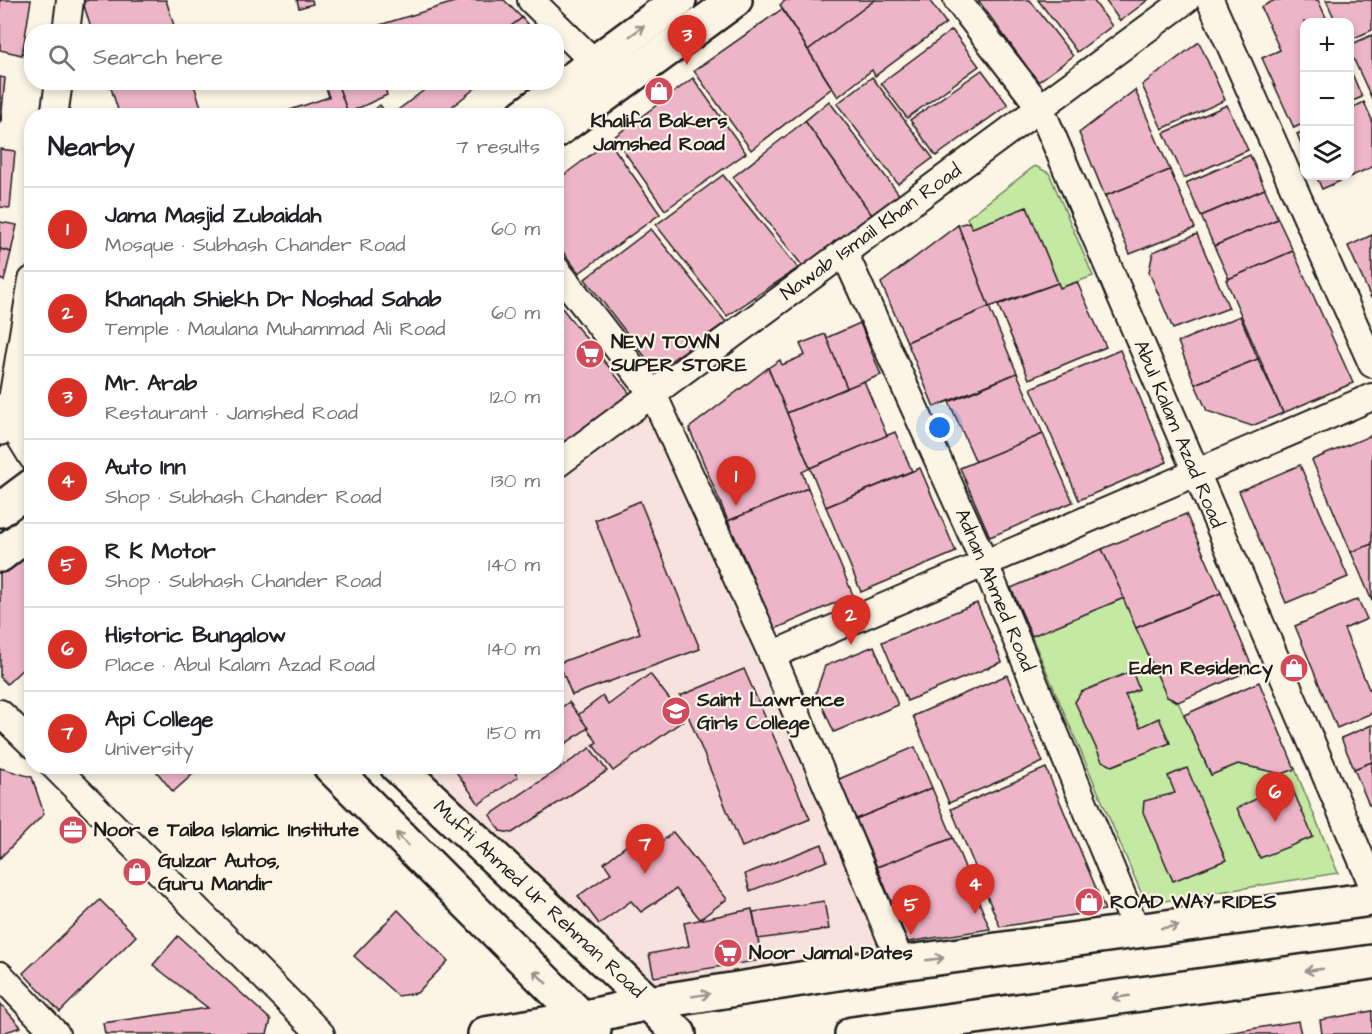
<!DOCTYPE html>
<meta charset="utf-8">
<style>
body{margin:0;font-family:"Architects Daughter",sans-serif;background:#f6f6f6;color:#202124}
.controls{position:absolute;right:18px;top:18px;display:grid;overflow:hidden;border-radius:12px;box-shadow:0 3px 9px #0003}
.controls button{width:54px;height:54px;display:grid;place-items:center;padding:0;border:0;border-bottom:2px solid #e0e0e0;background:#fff;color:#202124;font:30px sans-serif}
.you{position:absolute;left:940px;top:428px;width:21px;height:21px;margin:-15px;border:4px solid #fff;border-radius:50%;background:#1a73e8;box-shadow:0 0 0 9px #1a73e833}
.badge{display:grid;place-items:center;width:39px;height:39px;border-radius:50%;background:#d93025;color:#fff;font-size:20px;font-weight:700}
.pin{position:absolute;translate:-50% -50px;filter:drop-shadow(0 2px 3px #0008)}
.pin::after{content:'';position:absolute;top:32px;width:21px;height:18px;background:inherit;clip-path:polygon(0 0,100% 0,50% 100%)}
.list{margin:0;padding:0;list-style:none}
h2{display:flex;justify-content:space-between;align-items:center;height:78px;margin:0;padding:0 24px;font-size:26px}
h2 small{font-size:20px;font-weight:400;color:#757577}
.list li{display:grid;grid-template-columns:39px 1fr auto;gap:18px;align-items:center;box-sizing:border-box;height:84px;padding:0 24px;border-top:2px solid #e0e0e0}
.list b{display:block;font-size:22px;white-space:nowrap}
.list p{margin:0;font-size:20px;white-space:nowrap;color:#757577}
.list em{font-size:20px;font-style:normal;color:#757577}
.icon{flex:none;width:33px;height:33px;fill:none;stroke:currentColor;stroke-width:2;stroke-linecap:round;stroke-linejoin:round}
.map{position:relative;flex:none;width:1372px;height:1034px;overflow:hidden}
.search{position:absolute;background:#fff;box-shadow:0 3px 9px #0003;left:24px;top:24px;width:540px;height:66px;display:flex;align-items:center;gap:15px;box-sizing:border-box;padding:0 21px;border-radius:24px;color:#757577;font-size:22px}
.panel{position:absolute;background:#fff;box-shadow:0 3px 9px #0003;left:24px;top:108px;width:540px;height:666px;border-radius:24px}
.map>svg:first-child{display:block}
.built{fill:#f8e2dd}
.green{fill:#c4e9a3;stroke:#708260;stroke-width:1.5}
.building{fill:#eeb5c9;stroke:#1c1c1c;stroke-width:1.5}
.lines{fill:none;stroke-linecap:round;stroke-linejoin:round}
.street-casing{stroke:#1c1c1c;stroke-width:30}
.secondary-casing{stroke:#1c1c1c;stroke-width:38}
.street{stroke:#fcf5e5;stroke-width:26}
.secondary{stroke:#fcf5e5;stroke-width:33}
.oneway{stroke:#97938b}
.labels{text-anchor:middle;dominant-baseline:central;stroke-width:4.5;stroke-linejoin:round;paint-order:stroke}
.poi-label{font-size:20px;font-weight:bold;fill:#1c1c1c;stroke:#fcf5e5;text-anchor:start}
.street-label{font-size:20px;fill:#1c1c1c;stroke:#fcf5e5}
</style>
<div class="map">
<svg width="1372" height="1034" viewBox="0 0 1372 1034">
<rect width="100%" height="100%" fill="#fcf5e5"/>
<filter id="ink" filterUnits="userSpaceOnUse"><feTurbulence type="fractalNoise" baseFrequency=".0167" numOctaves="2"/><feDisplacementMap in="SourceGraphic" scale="12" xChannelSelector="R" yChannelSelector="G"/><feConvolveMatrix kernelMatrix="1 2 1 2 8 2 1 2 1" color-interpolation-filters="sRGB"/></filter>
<g filter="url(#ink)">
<polygon class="built" points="653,394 901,963 649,1003 397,767 556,766 557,465"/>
<g class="green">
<polygon points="1035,166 1049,173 1093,276 1060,288 1027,207 972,228 967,218"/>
<polygon points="1124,598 1167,697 1178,702 1211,775 1238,764 1281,774 1295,769 1338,873 1146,904 1031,635"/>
</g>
<g class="building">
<polygon points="0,0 31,0 22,55 0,50"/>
<polygon points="89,0 166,0 176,32 92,32 83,2"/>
<polygon points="297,0 312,0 313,4 299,8"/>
<polygon points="461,0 504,0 522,18 503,32 357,32"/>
<polygon points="786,0 875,0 808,50 780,5"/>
<polygon points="875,0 929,0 946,23 875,76 872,70 838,97 808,50"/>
<polygon points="978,0 1030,0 1073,56 1038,82"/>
<polygon points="1038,0 1093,0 1112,26 1077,52"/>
<polygon points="1105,0 1148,0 1120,21"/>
<polygon points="1275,0 1318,0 1328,22 1304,22 1304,123 1294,128 1262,58 1280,50 1261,7"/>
<polygon points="1326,0 1372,0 1372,30 1350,40 1350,22 1336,22"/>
<polygon points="782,9 832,88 751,150 694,71"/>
<polygon points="522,18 534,32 503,32"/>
<polygon points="952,30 979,66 907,118 881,83"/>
<polygon points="1372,35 1372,99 1350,51 1350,45"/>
<polygon points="1199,42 1225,100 1162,129 1142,85"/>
<polygon points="1350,69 1362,97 1350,102"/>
<polygon points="982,70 1008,105 936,156 910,120"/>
<polygon points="0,77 5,78 1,122 0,121"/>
<polygon points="872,77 933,158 898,184 837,104"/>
<polygon points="693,78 746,153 665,210 614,137"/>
<polygon points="109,82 193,82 204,116 120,116"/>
<polygon points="324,82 337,82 348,113 272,116 329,97"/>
<polygon points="337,82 384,82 387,95 348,113"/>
<polygon points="435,82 483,82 440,116 390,116"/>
<polygon points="1135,90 1170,170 1105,196 1079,133"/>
<polygon points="829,101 901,197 874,218 805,121"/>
<polygon points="1364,102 1372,120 1372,167 1322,189 1316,176 1350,176 1350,109"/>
<polygon points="380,105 388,116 367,116"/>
<polygon points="1227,105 1248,150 1184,178 1164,133"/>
<polygon points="805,121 874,218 804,268 733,177"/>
<polygon points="1304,131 1304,151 1297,134"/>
<polygon points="609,141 660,214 579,273 556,243 556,181"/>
<polygon points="0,149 15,151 10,208 0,207"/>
<polygon points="1250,155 1265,189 1201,216 1186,183"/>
<polygon points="1170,170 1195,228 1130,254 1105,196"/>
<polygon points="723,175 798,268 727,316 656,225"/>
<polygon points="1265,189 1278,219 1214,246 1201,216"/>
<polygon points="1027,207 1058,283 989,307 958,225 969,222 972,228"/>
<polygon points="1278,219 1293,251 1229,279 1214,246"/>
<polygon points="0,222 17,225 11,252 0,249"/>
<polygon points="958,225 989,307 907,342 881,283"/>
<polygon points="651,229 726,322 656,371 585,279"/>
<polygon points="1197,234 1229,308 1173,329 1149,272 1153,252"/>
<polygon points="1372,235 1372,298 1371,298 1348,246"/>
<polygon points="0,249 11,252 4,281 0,279"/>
<polygon points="1293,251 1353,383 1283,413 1226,280"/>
<polygon points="1077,282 1106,347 1029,379 998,305 1058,283 1060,288"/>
<polygon points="558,303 631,395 556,450 556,304"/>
<polygon points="989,307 1017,373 934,407 907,342"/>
<polygon points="1240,316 1258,359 1195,384 1178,342"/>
<polygon points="860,323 881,375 847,388 826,338"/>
<polygon points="825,334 847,388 787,413 768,368 780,360 782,365 805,355 800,344"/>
<polygon points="1120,350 1167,462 1079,500 1031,388"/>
<polygon points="1258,359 1283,413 1252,426 1207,411 1195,384"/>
<polygon points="768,368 810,468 802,472 808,488 728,521 689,428"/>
<polygon points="1017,373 1043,434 976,462 949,402"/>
<polygon points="864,381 887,436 810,468 787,413"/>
<polygon points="895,432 912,471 826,507 810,468"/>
<polygon points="1043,434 1073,502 990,537 960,468"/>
<polygon points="1372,435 1372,544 1351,552 1312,460"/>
<polygon points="1300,465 1348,577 1286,603 1239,491"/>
<polygon points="920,468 956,552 861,592 826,507"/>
<polygon points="808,488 853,595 775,629 728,521"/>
<polygon points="640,501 700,649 572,695 559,663 640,633 595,520"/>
<polygon points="1186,514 1221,593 1136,628 1102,549"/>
<polygon points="1372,544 1372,601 1351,552"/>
<polygon points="32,548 32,660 7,684 0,677 0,572"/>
<polygon points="1102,549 1124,598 1032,636 1011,588"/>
<polygon points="1221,593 1253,669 1178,702 1167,697 1136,628"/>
<polygon points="1358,599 1367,619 1344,629 1369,689 1372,688 1372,713 1337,728 1295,626"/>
<polygon points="977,603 1002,662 907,701 882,642"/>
<polygon points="874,646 898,705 834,732 816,692 825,666"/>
<polygon points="744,669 810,819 742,847 680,696"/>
<polygon points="1132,671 1139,689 1125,695 1140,727 1159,718 1170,743 1112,766 1102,761 1075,702 1081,692"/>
<polygon points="650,674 685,719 613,771 593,745 597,742 578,715 603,696 608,705"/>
<polygon points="1007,675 1043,762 949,803 913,716"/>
<polygon points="1259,682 1295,769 1282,774 1238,764 1211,775 1184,715"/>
<polygon points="569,702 588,728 556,750 556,706 559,709"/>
<polygon points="1372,725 1372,762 1354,769 1341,738"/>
<polygon points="915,747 932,788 856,819 839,779"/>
<polygon points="590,748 607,771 512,833 500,831 490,815"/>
<polygon points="1372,762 1372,804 1369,805 1354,769"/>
<polygon points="152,766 202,766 173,792"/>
<polygon points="452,766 511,766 518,777 479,804"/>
<polygon points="0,768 32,777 44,814 0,858"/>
<polygon points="1046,768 1105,910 1000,927 951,809"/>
<polygon points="1187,768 1226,860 1173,881 1143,812 1144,801 1175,793 1168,776"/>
<polygon points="1290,783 1313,837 1260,858 1237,808"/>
<polygon points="932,788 953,838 877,867 856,819"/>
<polygon points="673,832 727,899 700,919 676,889 641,912 631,901 599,924 578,896 611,873 604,863 627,845 640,860"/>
<polygon points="953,838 990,929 908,942 877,867"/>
<polygon points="822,844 827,861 750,891 745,874"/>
<polygon points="100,900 136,936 60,1012 23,973"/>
<polygon points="824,901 829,929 758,939 753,912"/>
<polygon points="752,909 762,960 654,977 649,954 689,946 684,923"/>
<polygon points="398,910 448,961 417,993 398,996 354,956"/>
<polygon points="178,936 271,1020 267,1034 105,1034 103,1023 208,1008 153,965"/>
<polygon points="0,1003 21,1027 0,1034"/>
<polygon points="1372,1011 1372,1034 1322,1034 1320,1020"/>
<polygon points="1298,1021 1301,1034 1222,1034"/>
</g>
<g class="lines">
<g class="street-casing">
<g id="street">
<polyline points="531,0 608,76"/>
<polyline points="957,0 1040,107 1372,884"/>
<polyline points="1210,0 1372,364"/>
<polyline points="66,32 70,0"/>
<polyline points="54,116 59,82"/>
<polyline points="844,252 985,564 1137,931"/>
<polyline points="556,269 653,394 772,655 901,963"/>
<polyline points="32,280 11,406 15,429 32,457"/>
<polyline points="556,465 1186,0"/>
<polyline points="772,655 1372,397"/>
<polyline points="0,713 32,744"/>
<polyline points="54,766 321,1034"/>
<polyline points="0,975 56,1034"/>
</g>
</g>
<g class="secondary-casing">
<g id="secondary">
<polyline points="523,116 679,0"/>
<polyline points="556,131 735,0"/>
<polyline points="0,428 11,406"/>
<polyline points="0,510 32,486"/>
<polyline points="0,555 32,530"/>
<polyline points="330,766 594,1030"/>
<polyline points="397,766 649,1003 679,1034"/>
<polyline points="485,1034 581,1018 649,1003 901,963 1372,899"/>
<polyline points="852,1034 1372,962"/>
</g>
</g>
<use href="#street" class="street"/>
<use href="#secondary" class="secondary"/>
</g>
<defs><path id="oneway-shaft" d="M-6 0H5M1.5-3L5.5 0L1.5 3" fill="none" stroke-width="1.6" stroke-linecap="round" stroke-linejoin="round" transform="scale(1.5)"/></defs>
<g class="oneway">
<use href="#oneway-shaft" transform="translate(637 31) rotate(-36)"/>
<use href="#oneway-shaft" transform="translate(402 839) rotate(-135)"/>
<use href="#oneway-shaft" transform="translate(1170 927) rotate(-8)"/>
<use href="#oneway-shaft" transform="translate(935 959) rotate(-8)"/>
<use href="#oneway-shaft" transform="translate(1314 970) rotate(172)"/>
<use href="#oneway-shaft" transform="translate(540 977) rotate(-135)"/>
<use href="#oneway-shaft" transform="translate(701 995) rotate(-9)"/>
<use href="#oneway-shaft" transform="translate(1121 997) rotate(172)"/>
</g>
</g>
<defs>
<g id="shop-disc" transform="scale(1.5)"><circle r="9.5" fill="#d1495b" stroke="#fcf5e5"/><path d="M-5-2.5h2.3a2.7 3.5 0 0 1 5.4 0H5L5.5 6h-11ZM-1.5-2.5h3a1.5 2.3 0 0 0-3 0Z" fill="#fff"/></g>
<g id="supermarket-disc" transform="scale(1.5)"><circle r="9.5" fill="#d1495b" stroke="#fcf5e5"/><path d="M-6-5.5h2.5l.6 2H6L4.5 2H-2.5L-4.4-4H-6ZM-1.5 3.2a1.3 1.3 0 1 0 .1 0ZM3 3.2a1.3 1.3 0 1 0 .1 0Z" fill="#fff"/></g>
<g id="university-disc" transform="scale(1.5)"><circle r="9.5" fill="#d1495b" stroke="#fcf5e5"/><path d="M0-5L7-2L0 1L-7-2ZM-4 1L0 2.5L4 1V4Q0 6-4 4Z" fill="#fff"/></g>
<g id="office-disc" transform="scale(1.5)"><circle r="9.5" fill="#d1495b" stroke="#fcf5e5"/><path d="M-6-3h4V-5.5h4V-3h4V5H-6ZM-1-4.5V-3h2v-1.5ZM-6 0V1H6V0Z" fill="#fff"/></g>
</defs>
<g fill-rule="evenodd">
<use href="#shop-disc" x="659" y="91"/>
<use href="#supermarket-disc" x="590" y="354"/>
<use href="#shop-disc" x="1294" y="668"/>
<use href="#university-disc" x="676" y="711"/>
<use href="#office-disc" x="73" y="830"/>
<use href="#shop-disc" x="137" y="872"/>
<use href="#shop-disc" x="1089" y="902"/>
<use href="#supermarket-disc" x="728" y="953"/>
</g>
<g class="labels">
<g class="poi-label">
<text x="659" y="121" text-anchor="middle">Khalifa Bakers<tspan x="659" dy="23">Jamshed Road</tspan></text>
<text x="611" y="342">NEW TOWN<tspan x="611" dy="23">SUPER STORE</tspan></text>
<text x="1273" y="668" text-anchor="end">Eden Residency</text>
<text x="697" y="700">Saint Lawrence<tspan x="697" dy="23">Girls College</tspan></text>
<text x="94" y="830">Noor e Taiba Islamic Institute</text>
<text x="158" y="861">Gulzar Autos,<tspan x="158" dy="23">Guru Mandir</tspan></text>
<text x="1110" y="902">ROAD WAY RIDES</text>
<text x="749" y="953">Noor Jamal Dates</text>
</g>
<g class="street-label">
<text transform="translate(871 232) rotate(-36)">Nawab Ismail Khan Road</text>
<text transform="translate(1179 434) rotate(67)">Abul Kalam Azad Road</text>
<text transform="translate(995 590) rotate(67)">Adnan Ahmed Road</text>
<text transform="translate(539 899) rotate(43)">Mufti Ahmed Ur Rehman Road</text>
</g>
</g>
</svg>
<div class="controls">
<button>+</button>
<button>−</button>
<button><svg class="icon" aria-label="layers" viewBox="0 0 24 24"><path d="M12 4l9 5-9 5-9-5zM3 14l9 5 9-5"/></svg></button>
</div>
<div class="you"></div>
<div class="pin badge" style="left:736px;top:506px">1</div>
<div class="pin badge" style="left:851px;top:645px">2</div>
<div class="pin badge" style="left:687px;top:65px">3</div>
<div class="pin badge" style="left:975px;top:914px">4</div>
<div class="pin badge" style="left:911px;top:935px">5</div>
<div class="pin badge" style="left:1275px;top:822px">6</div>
<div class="pin badge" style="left:645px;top:874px">7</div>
<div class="search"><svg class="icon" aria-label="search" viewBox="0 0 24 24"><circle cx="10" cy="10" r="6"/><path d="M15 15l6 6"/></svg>Search here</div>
<section class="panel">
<h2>Nearby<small>7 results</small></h2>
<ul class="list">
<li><span class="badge">1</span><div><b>Jama Masjid Zubaidah</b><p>Mosque · Subhash Chander Road</p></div><em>60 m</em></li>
<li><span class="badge">2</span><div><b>Khanqah Shiekh Dr Noshad Sahab</b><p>Temple · Maulana Muhammad Ali Road</p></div><em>60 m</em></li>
<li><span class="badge">3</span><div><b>Mr. Arab</b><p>Restaurant · Jamshed Road</p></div><em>120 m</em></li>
<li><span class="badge">4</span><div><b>Auto Inn</b><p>Shop · Subhash Chander Road</p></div><em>130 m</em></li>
<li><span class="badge">5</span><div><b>R K Motor</b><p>Shop · Subhash Chander Road</p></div><em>140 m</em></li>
<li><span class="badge">6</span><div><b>Historic Bungalow</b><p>Place · Abul Kalam Azad Road</p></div><em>140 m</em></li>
<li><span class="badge">7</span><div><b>Api College</b><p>University</p></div><em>150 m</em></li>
</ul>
</section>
</div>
